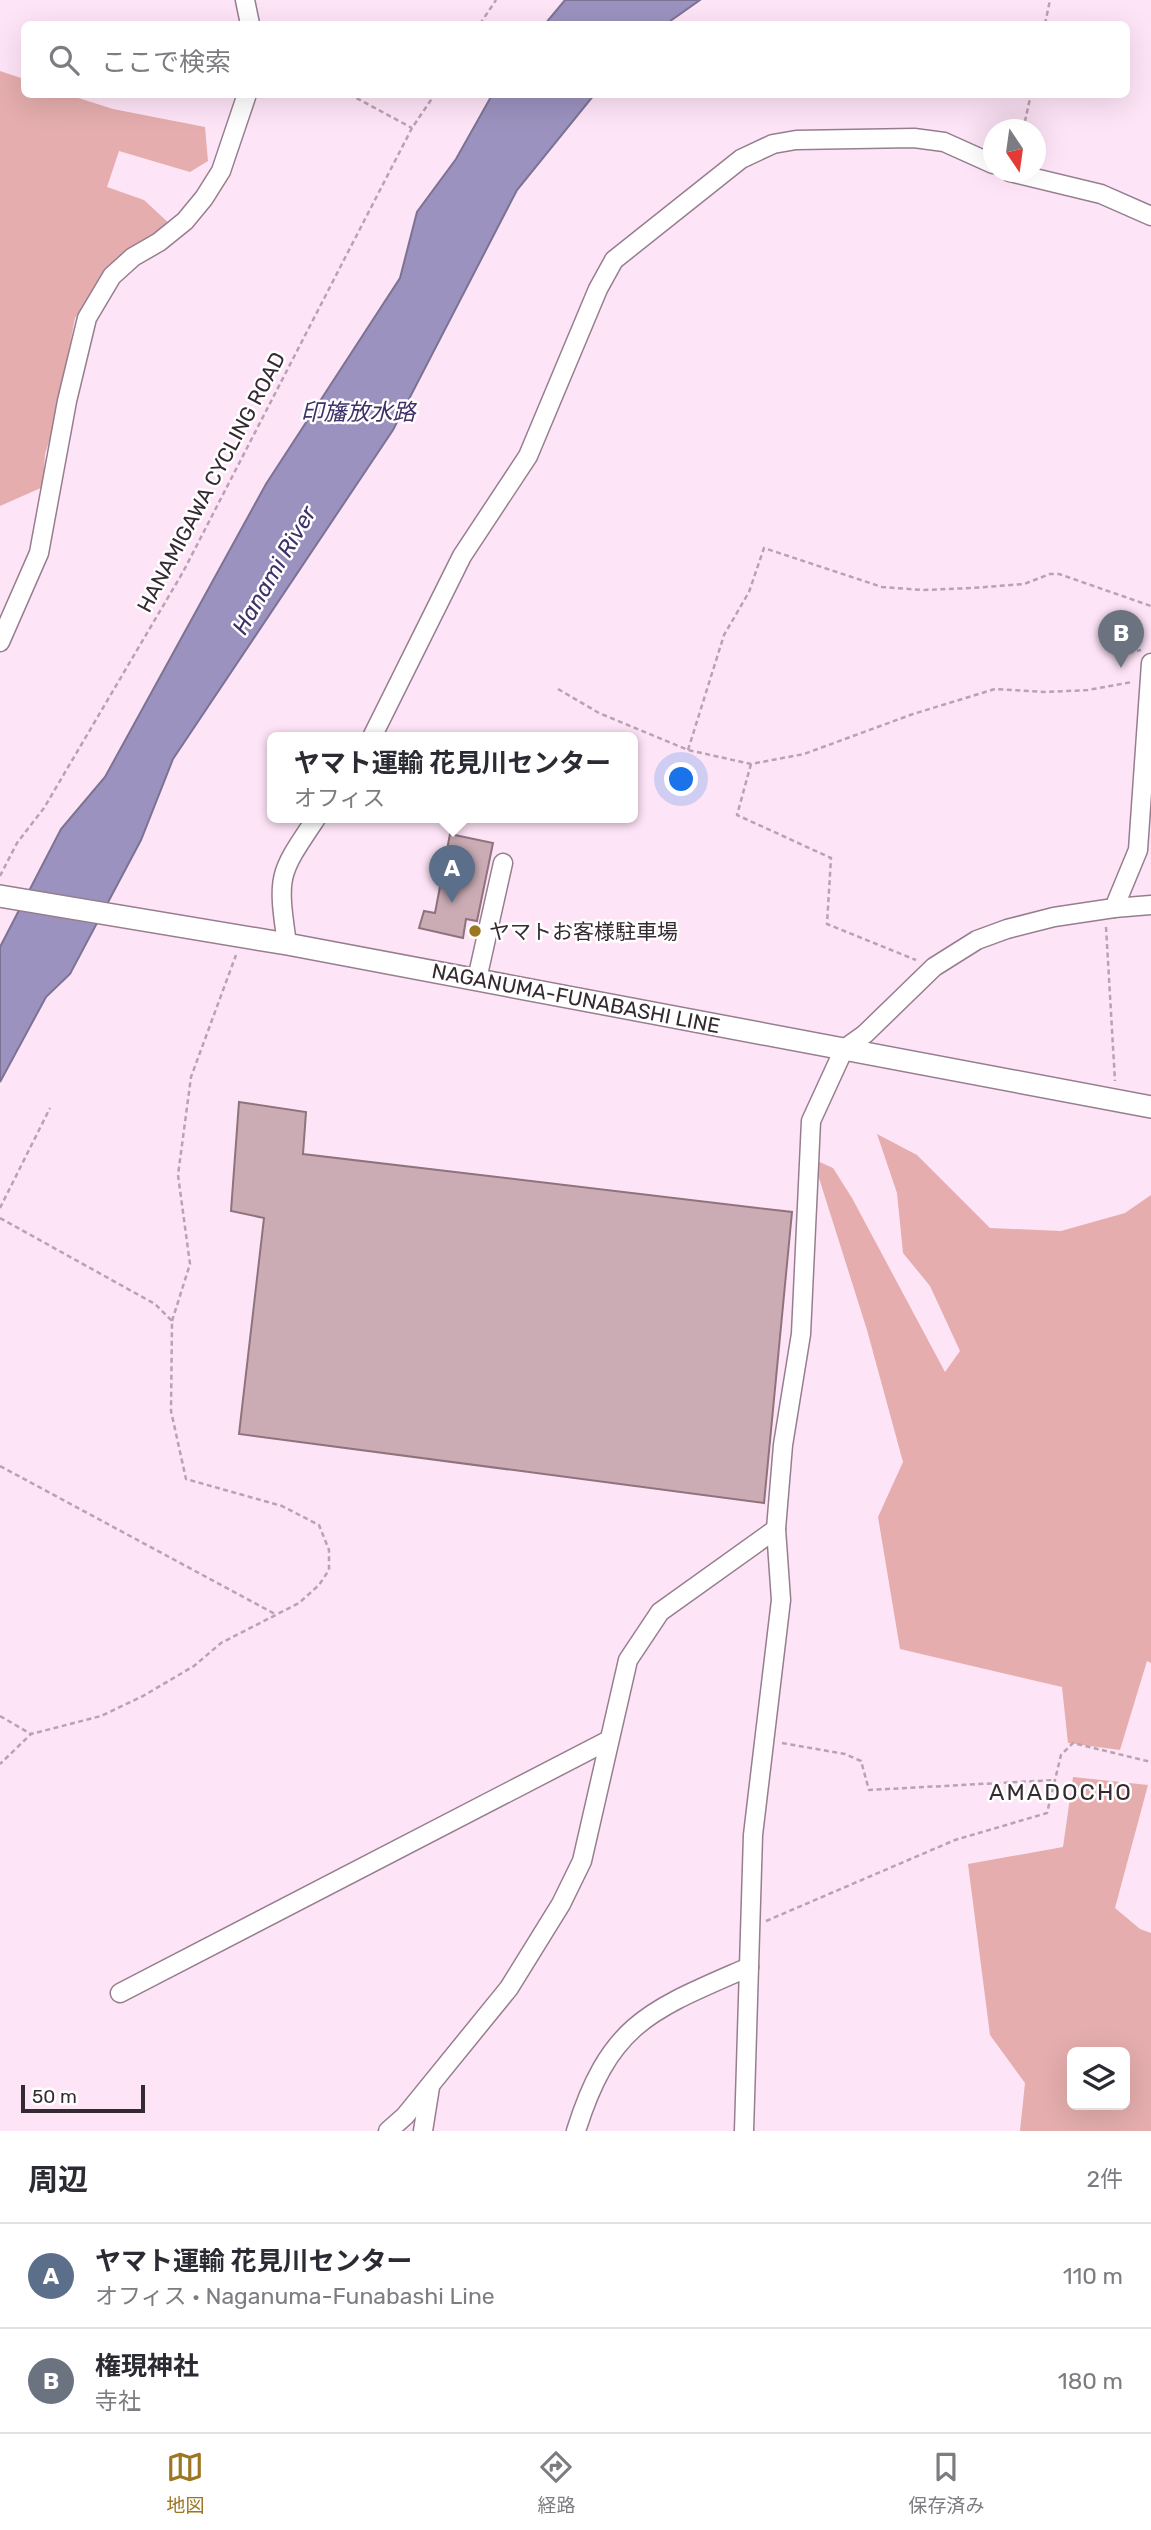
<!DOCTYPE html>
<html lang="ja">
<meta charset="utf-8">
<style>
body{margin:0;font-family:Rubik,"Noto Sans JP",sans-serif;background:#f7f7f7;color:#2b2b33}
.controls{position:absolute;right:21px;bottom:21px;display:grid;overflow:hidden;border-radius:10px;box-shadow:0 7px 28px #0002}
.controls button{width:63px;height:63px;display:grid;place-items:center;padding:0;border:0;border-bottom:2px solid #e1e1e2;background:#fff;color:#2b2b33;font:35px sans-serif}
.compass{position:absolute;left:983px;top:119px;width:63px;height:63px;border-radius:50%;background:#fff;box-shadow:0 7px 28px #0002;rotate:167deg}
.scale{position:absolute;left:21px;bottom:18px;width:124px;box-sizing:border-box;padding-left:7px;border:4px solid #342a31;border-top:0;font-size:19px;line-height:24px;white-space:nowrap;color:#342a31;-webkit-text-stroke:5px #fff;paint-order:stroke}
.you{position:absolute;left:682px;top:780px;width:24px;height:24px;margin:-18px;border:5px solid #fff;border-radius:50%;background:#1a73e8;box-shadow:0 0 0 10px #1a73e833}
.badge{display:grid;place-items:center;width:46px;height:46px;border-radius:50%;background:#9c7622;color:#fff;font-size:23px;font-weight:700}
.pin{position:absolute;translate:-50% -58px;filter:drop-shadow(0 2px 4px #0008)}
.pin::after{content:'';position:absolute;top:37px;width:24px;height:21px;background:inherit;clip-path:polygon(0 0,100% 0,50% 100%)}
.popup{position:absolute;left:267px;top:732px;width:371px;height:91px;box-sizing:border-box;display:grid;place-content:center;border-radius:10px;background:#fff;filter:drop-shadow(0 2px 5px #0005);font-size:23px;white-space:nowrap;color:#7c7c81}
.popup b{font-size:26px;color:#2b2b33}
.popup::after{content:'';position:absolute;left:50%;top:100%;margin-left:-14px;border:14px solid transparent;border-top-color:#fff}
.list{margin:0;padding:0;list-style:none}
h2{display:flex;justify-content:space-between;align-items:center;height:91px;margin:0;padding:0 28px;font-size:30px}
h2 small{font-size:23px;font-weight:400;color:#7c7c81}
.list li{display:grid;grid-template-columns:46px 1fr auto;gap:21px;align-items:center;box-sizing:border-box;height:105px;padding:0 28px;border-top:2px solid #e1e1e2}
.list b{display:block;font-size:26px;white-space:nowrap}
.list p{margin:0;font-size:23px;white-space:nowrap;color:#7c7c81}
.list em{font-size:23px;font-style:normal;color:#7c7c81}
.icon{flex:none;width:38px;height:38px;fill:none;stroke:currentColor;stroke-width:2;stroke-linecap:round;stroke-linejoin:round}
.map{position:relative;flex:none;width:1151px;height:2131px;overflow:hidden}
.search{position:absolute;background:#fff;box-shadow:0 7px 28px #0002;left:21px;right:21px;top:21px;height:77px;display:flex;align-items:center;gap:18px;box-sizing:border-box;padding:0 24px;border-radius:10px;color:#7c7c81;font-size:26px}
.sheet{height:301px;background:#fff}
nav{display:flex;justify-content:space-around;align-items:center;box-sizing:border-box;height:98px;border-top:2px solid #e1e1e2;background:#fff;font-size:19px;color:#7c7c81}
nav a{display:grid;justify-items:center;gap:4px}
nav .on{color:#9c7622}
.map>svg:first-child{display:block}
.forest{fill:#e5adad;fill-rule:evenodd}
.water{fill:#9b92bf;stroke:#7c7394;stroke-width:2}
.building{fill:#cbacb5;stroke:#8f737c;stroke-width:2}
.lines{fill:none;stroke-linecap:round;stroke-linejoin:round}
.minor-casing{stroke:#967e8f;stroke-width:21}
.major-casing{stroke:#967e8f;stroke-width:24}
.path{stroke:#b7a3b2;stroke-width:2.5;stroke-dasharray:5 3.5;stroke-linecap:butt}
.minor{stroke:#fff;stroke-width:18}
.major{stroke:#fff;stroke-width:21}
.poi-dot{fill:#9c7622;stroke:#fff;stroke-width:2.5}
.labels{text-anchor:middle;dominant-baseline:central;stroke-width:5;stroke-linejoin:round;paint-order:stroke}
.street-label{font-size:21px;fill:#342a31;stroke:#fff}
.poi-label{font-size:21px;fill:#342a31;stroke:#fff;text-anchor:start}
.water-label{font-size:23px;font-style:italic;fill:#3f3069;stroke:#fff}
.neighbourhood-label{font-size:23px;letter-spacing:2px;fill:#342a31;stroke:#fff}
</style>
<div class="map">
<svg width="1151" height="2131" viewBox="0 0 1151 2131">
<rect width="100%" height="100%" fill="#fee4f7"/>
<g class="forest">
<polygon points="0,71 24,79 24,94 69,95 113,109 205,127 208,161 190,172 119,151 107,187 144,200 172,226 105,273 75,318 55,423 45,454 43,487 0,506"/>
<polygon points="877,1134 917,1155 990,1228 1061,1231 1125,1213 1151,1195 1151,1663 1147,1661 1120,1750 1068,1743 1062,1687 900,1649 878,1517 903,1462 867,1330 813,1159 833,1168 852,1198 945,1372 960,1351 930,1286 903,1253 897,1193"/>
<path d="M1073 1777 1148 1785 1115 1908 1140 1929 1151 1933V2131H1020L1025 2083 990 2035 968 1864 1063 1847ZM1072 2052H1125V2105H1072Z"/>
</g>
<g class="water">
<polygon points="565,0 700,0 666,24 545,24"/>
<polygon points="492,95 594,95 517,190 393,430 173,759 141,840 70,974 46,997 0,1082 0,947 61,829 105,777 266,484 400,278 417,212 456,159"/>
</g>
<g class="building">
<polygon points="450,834 493,843 477,921 466,919 463,938 419,928 424,911 435,913"/>
<polygon points="239,1102 306,1112 303,1154 792,1212 764,1503 239,1434 264,1218 231,1211"/>
</g>
<g class="lines">
<g class="minor-casing">
<g id="minor">
<polyline points="245,0 250,24"/>
<polyline points="1010,172 1101,194 1151,216"/>
<polyline points="0,642 39,553 67,401 87,318 112,276 133,257 159,242 185,221 204,198 221,171 247,94"/>
<polyline points="372,737 462,556 528,456 598,289 614,260 741,159 773,144 796,140 914,138 944,142 993,164"/>
<polyline points="1114,908 1151,905"/>
<path d="M287 944C277 874 278 875 317 817"/>
<polyline points="477,979 503,863"/>
<polyline points="120,1993 609,1740"/>
<polyline points="388,2131 405,2116 509,1988 561,1904 582,1861 628,1660 660,1612 776,1529 783,1445 801,1334 811,1121 844,1049 865,1034 934,967 977,940 1007,929 1054,917 1114,908 1138,850 1151,663"/>
<polyline points="423,2131 430,2087"/>
<path d="M576 2131C610 2022 651 2010 749 1967"/>
<polyline points="744,2131 753,1835 781,1600 776,1529"/>
</g>
</g>
<g class="major-casing">
<polyline id="major" points="0,896 287,944 1151,1107"/>
</g>
<g class="path">
<polyline points="480,24 496,0"/>
<polyline points="1045,24 1050,0"/>
<polyline points="349,94 412,128"/>
<polyline points="1023,130 1031,94"/>
<polyline points="1121,665 1123,654 1141,650"/>
<polyline points="558,689 599,713 688,750 751,764 804,754 913,714 995,689 1046,692 1088,690 1132,682"/>
<polyline points="688,750 724,635 749,592 764,548 882,587 923,590 972,588 1024,584 1050,574 1059,574 1151,606"/>
<polyline points="751,764 737,815 831,858 827,924 916,960"/>
<polyline points="0,876 17,843 44,808 183,572 412,128 435,94"/>
<polyline points="1106,927 1115,1081"/>
<polyline points="0,1208 50,1108"/>
<polyline points="0,1218 155,1304 172,1321 171,1411 186,1479 282,1506 319,1525 329,1550 329,1570 319,1585 299,1603 221,1643 194,1666 143,1696 101,1716 31,1734 0,1764"/>
<polyline points="172,1321 190,1264 178,1175 191,1077 236,955"/>
<polyline points="0,1466 275,1614"/>
<polyline points="0,1716 31,1734"/>
<polyline points="782,1743 845,1754 861,1761 869,1790 1055,1780"/>
<polyline points="766,1921 955,1840 1047,1813 1061,1755 1073,1743 1151,1762"/>
</g>
<use href="#minor" class="minor"/>
<use href="#major" class="major"/>
</g>
<circle class="poi-dot" cx="475" cy="931" r="7"/>
<g class="labels">
<g class="street-label">
<text transform="translate(211 482) rotate(-62)">HANAMIGAWA CYCLING ROAD</text>
<text transform="translate(576 998) rotate(11)">NAGANUMA-FUNABASHI LINE</text>
</g>
<g class="poi-label">
<text x="489" y="931">ヤマトお客様駐車場</text>
</g>
<g class="water-label">
<text x="358" y="412">印旛放水路</text>
<text transform="translate(274 570) rotate(-60)">Hanami River</text>
</g>
<g class="neighbourhood-label">
<text x="1061" y="1792">AMADOCHO</text>
</g>
</g>
</svg>
<div class="controls">
<button><svg class="icon" aria-label="layers" viewBox="0 0 24 24"><path d="M12 4l9 5-9 5-9-5zM3 14l9 5 9-5"/></svg></button>
</div>
<svg class="compass" viewBox="-18 -18 36 36"><path d="M0-13l5 13h-10z" fill="#e53935"/><path d="M0 13l5-13h-10z" fill="#7c7c81"/></svg>
<div class="scale">50 m</div>
<div class="you"></div>
<div class="pin badge" style="left:452px;top:903px;background:#5c6f8a">A</div>
<div class="popup"><b>ヤマト運輸 花見川センター</b>オフィス</div>
<div class="pin badge" style="left:1121px;top:668px;background:#6b7280">B</div>
<div class="search"><svg class="icon" aria-label="search" viewBox="0 0 24 24"><circle cx="10" cy="10" r="6"/><path d="M15 15l6 6"/></svg>ここで検索</div>
</div>
<section class="sheet">
<h2>周辺<small>2件</small></h2>
<ul class="list">
<li><span class="badge" style="background:#5c6f8a">A</span><div><b>ヤマト運輸 花見川センター</b><p>オフィス · Naganuma-Funabashi Line</p></div><em>110 m</em></li>
<li><span class="badge" style="background:#6b7280">B</span><div><b>権現神社</b><p>寺社</p></div><em>180 m</em></li>
</ul>
</section>
<nav>
<a class="on"><svg class="icon" aria-label="map" viewBox="0 0 24 24"><path d="M3 6l6-2 6 2 6-2v14l-6 2-6-2-6 2zM9 4v14M15 6v14"/></svg>地図</a>
<a><svg class="icon" aria-label="directions" viewBox="0 0 24 24"><path d="M12 3l9 9-9 9-9-9zM9 14v-3h6M13 9l2 2-2 2"/></svg>経路</a>
<a><svg class="icon" aria-label="saved" viewBox="0 0 24 24"><path d="M7 4h10v16l-5-4-5 4z"/></svg>保存済み</a>
</nav>
